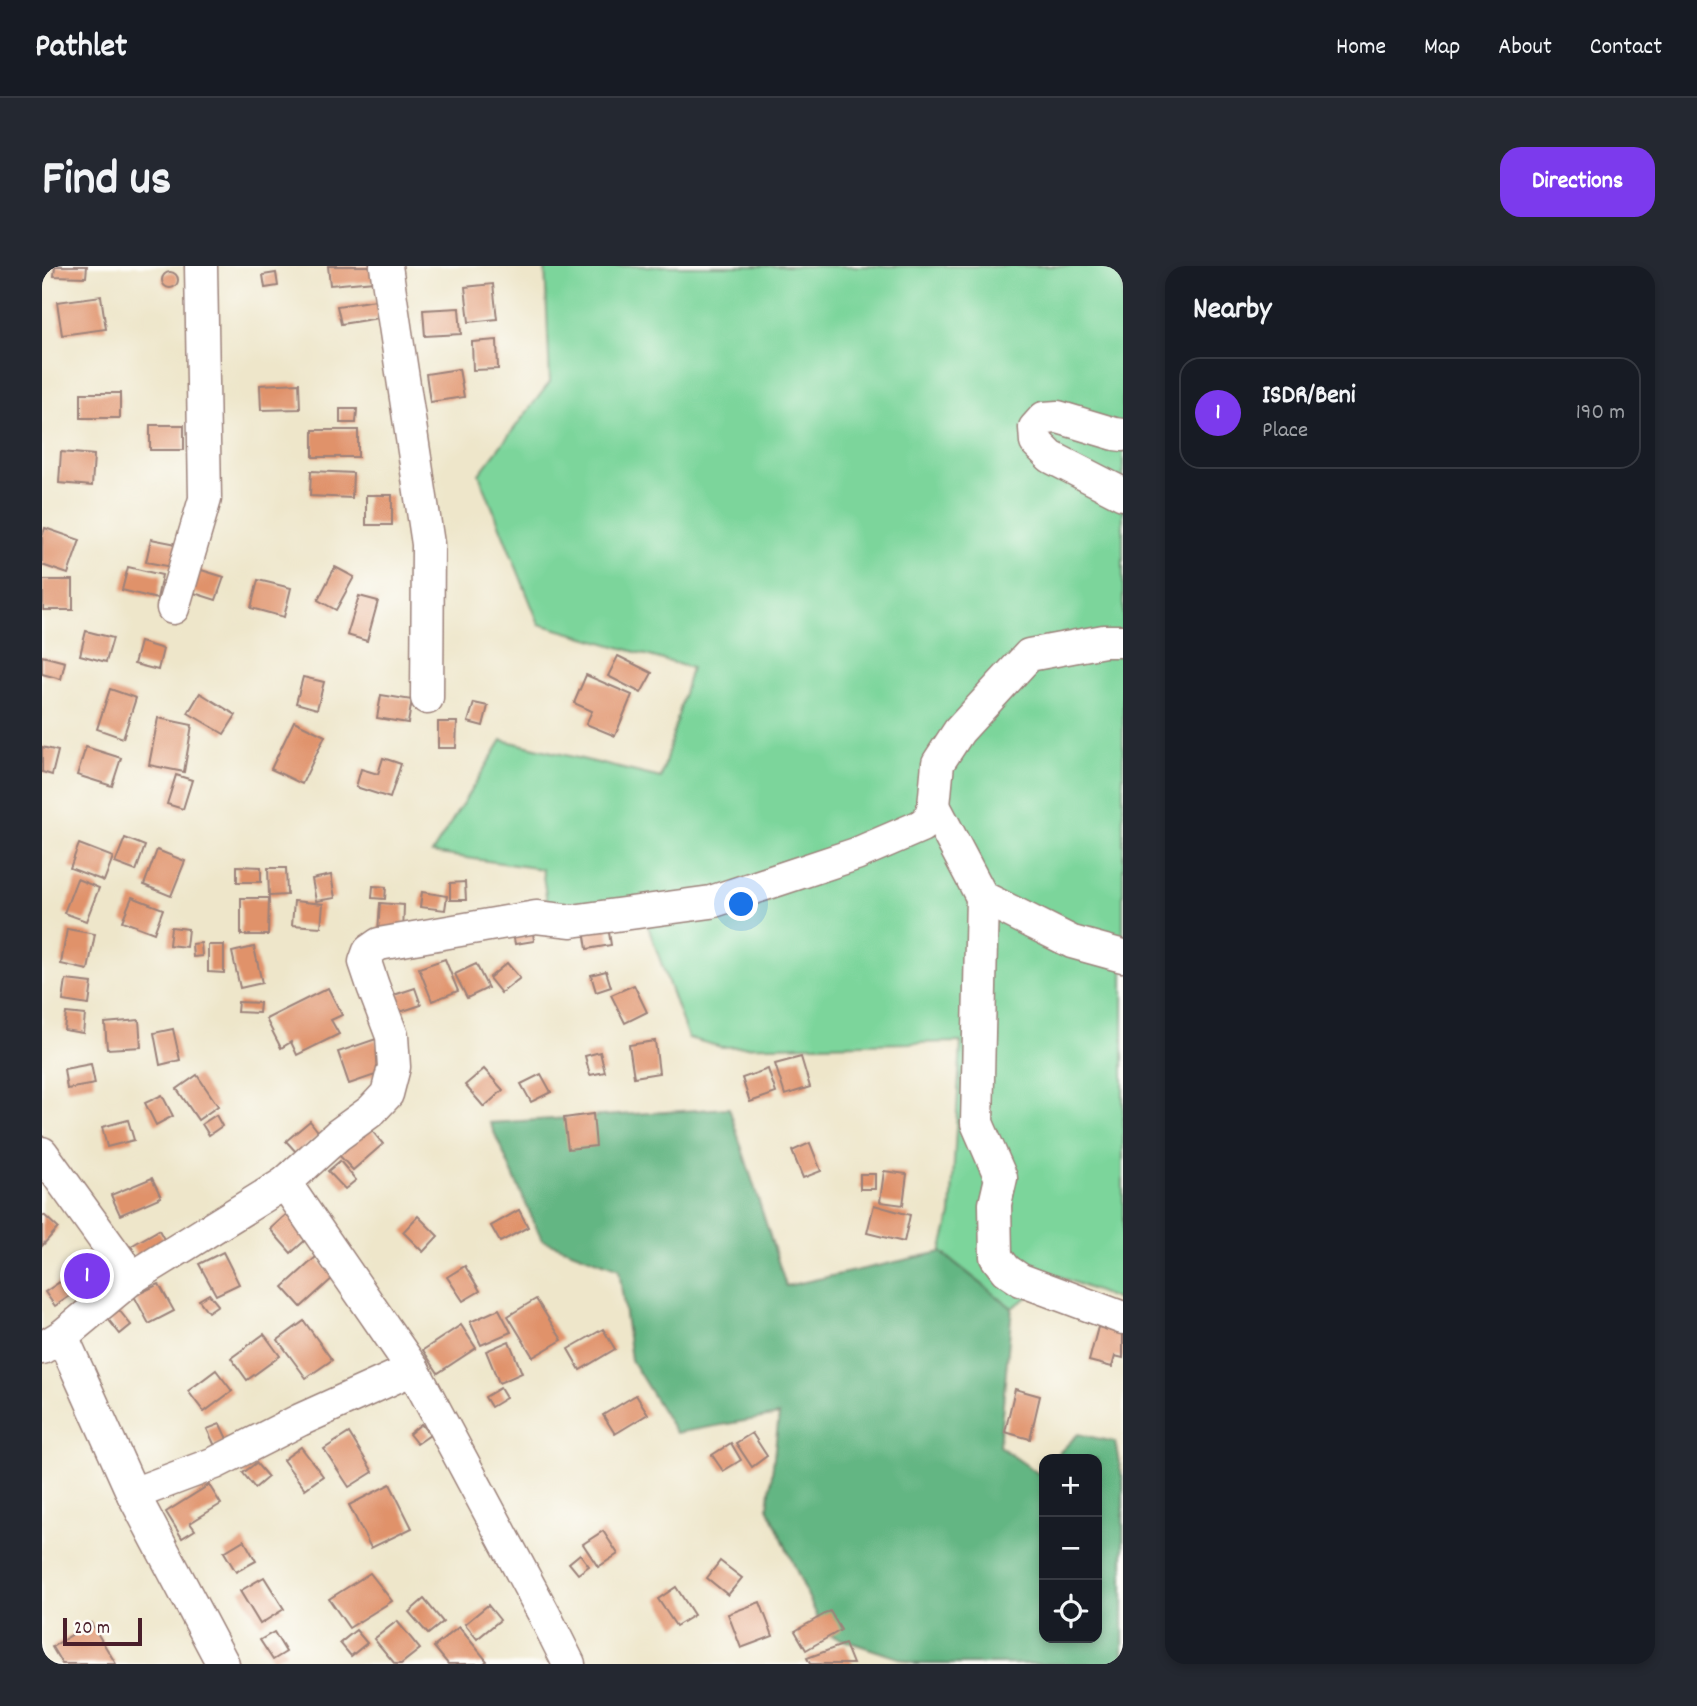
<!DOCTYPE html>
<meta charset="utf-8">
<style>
body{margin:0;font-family:Dekko,sans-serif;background:#242831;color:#f1f3f6}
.controls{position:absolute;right:21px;bottom:21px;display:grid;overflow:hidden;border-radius:14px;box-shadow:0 4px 10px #0003}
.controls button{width:63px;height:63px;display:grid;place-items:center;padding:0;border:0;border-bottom:2px solid #363941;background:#171b24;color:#f1f3f6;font:35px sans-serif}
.scale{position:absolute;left:21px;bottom:18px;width:79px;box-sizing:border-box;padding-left:7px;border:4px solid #4a1f2b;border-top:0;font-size:19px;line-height:24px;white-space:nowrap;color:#4a1f2b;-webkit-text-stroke:5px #fdfcf7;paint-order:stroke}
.you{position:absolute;left:700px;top:639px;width:24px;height:24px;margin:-18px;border:5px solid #fff;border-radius:50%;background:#1a73e8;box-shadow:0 0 0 10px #1a73e833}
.badge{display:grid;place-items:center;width:46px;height:46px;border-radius:50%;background:#7c3aed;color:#fff;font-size:23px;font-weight:700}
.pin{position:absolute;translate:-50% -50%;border:4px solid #fff;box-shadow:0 2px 7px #0006}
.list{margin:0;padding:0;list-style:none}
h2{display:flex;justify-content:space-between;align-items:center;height:91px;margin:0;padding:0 28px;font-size:30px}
h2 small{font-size:23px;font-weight:400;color:#9ea1a6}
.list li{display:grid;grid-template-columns:46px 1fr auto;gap:21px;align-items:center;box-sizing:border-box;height:112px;margin:0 14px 14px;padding:0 14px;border:2px solid #363941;border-radius:21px}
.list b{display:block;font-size:26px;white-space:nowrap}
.list p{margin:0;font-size:23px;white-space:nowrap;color:#9ea1a6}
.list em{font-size:23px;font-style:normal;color:#9ea1a6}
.icon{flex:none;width:38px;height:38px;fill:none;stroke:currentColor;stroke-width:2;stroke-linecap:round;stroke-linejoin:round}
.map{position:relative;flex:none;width:1081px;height:1398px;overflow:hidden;border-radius:21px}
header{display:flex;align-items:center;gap:42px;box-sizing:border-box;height:98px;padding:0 35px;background:#171b24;border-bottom:2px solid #363941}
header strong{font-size:33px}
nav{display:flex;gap:38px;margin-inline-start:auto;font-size:24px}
.intro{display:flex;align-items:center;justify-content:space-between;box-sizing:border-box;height:168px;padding:0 42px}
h1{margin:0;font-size:49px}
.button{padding:18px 32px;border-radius:21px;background:#7c3aed;color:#fff;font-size:24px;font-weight:700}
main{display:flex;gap:42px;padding:0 42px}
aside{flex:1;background:#171b24;border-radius:21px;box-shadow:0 4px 10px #0003}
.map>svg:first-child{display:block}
.green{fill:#7bd59b;stroke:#627a63;stroke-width:2}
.forest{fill:#64b683;stroke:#576a57;stroke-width:2}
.building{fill:#e0926b}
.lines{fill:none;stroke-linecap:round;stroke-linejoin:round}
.minor-casing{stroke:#9c827a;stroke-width:35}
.minor{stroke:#fff;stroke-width:32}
</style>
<header>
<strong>Pathlet</strong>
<nav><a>Home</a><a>Map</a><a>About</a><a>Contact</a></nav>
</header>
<div class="intro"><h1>Find us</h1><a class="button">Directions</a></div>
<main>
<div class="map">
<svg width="1081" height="1398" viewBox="0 0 1081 1398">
<rect width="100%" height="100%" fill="#fdfcf7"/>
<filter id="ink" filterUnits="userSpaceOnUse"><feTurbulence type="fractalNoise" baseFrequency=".0143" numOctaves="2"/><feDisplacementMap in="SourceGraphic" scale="14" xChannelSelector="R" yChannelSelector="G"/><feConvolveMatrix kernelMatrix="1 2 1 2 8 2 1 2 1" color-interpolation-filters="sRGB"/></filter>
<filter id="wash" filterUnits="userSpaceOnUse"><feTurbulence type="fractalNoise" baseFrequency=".00686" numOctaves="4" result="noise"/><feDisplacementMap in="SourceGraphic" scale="28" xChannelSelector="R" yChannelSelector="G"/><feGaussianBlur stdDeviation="1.57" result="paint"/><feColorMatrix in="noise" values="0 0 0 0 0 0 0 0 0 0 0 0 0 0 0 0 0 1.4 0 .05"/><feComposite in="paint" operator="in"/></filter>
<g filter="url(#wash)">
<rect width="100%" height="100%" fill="#eee6ca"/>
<polygon class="green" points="503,0 1081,0 1081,1036 1016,1010 970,1042 899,986 909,948 919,776 679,781 646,772 597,635 507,649 500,603 390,587 460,474 619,512 649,402 497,358 437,208 508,116"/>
<polygon class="forest" points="687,842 744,1020 899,986 970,1042 957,1180 997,1208 1002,1203 1002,1372 1055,1372 1055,1193 1011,1193 1036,1168 1073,1176 1081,1216 1081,1398 874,1398 783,1368 726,1241 737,1149 634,1167 589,1094 577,1003 500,974 448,857"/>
<g id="blocks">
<g class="building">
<polygon points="13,0 45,0 44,11 12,10"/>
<polygon points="286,0 331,0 332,15 288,19"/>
<circle cx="128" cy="14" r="8"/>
<polygon points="234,7 236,20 223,22 221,9"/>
<polygon points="451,18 455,53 427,56 423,21"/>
<polygon points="59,30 64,63 20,69 15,36"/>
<polygon points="334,34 337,52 299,58 295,40"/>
<polygon points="417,42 419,68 383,70 381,44"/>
<polygon points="455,74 456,103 431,104 430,76"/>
<polygon points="417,103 422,131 388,136 384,108"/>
<polygon points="257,117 258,143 219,144 218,119"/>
<rect x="39" y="127" width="39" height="25"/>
<polygon points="298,143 315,143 314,157 298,157"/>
<rect x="108" y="159" width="34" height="25"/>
<rect x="271" y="164" width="45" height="27"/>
<polygon points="19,186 52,189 50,220 17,217"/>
<polygon points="269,205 311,207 310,232 268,230"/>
<rect x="324" y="229" width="26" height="30"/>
<polygon points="3,262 38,274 26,308 0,299 0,271"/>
<polygon points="109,273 140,279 135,302 104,296"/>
<polygon points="86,301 120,309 115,333 80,324"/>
<polygon points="293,301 312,311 294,344 276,334"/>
<polygon points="156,303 182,311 174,334 149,326"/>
<rect x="1" y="314" width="30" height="30"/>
<polygon points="216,314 249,322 242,351 209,342"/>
<polygon points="317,330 336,335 325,375 305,369"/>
<polygon points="44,365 71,372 64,396 38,389"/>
<polygon points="98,376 121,383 116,404 92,398"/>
<polygon points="0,390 23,396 19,413 0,408"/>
<polygon points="576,390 610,407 599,427 566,410"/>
<polygon points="544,409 590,429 573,470 544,458 550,445 532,437"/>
<polygon points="261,411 282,416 275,443 254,437"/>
<polygon points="68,423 94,432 81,472 55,463"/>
<polygon points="158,427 194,449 182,468 146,447"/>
<polygon points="339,429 370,434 366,457 335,452"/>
<polygon points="432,437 446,440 441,460 426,456"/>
<polygon points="116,452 150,459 142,506 107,499"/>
<polygon points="252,455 283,470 260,518 229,503"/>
<polygon points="396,456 415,456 414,482 396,482"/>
<polygon points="0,481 16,485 10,509 0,506"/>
<polygon points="44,481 79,492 70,520 35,509"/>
<polygon points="341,492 359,498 348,532 314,521 319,503 336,508"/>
<polygon points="134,509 150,514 141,543 125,538"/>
<polygon points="83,572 103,580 94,605 73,597"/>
<polygon points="37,578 71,591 62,615 28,602"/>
<polygon points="115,584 143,595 129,630 102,619"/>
<polygon points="195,600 219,601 219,616 195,616"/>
<polygon points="226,602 244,602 245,629 227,630"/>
<polygon points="289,609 293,632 274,635 270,613"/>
<polygon points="35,613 57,622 44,655 22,647"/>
<polygon points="423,616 424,634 408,634 408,617"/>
<polygon points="331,620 344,621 343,633 330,632"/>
<polygon points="380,626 405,630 403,644 378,641"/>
<polygon points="90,631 121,643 112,667 80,655"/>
<polygon points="199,632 227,632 226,669 199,669"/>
<polygon points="252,635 281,638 279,661 250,659"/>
<polygon points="338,637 362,639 361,668 336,666"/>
<polygon points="565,654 569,679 545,683 541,658"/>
<polygon points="490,659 492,675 473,678 470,662"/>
<polygon points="129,661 146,663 144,681 127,679"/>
<polygon points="25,663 53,668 46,704 19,698"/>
<polygon points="159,677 160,690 151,691 150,678"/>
<polygon points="166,679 182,679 182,707 166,706"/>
<polygon points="212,681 220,717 198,722 190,686"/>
<polygon points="403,693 416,725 390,735 377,702"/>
<polygon points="465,697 478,712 459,727 447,712"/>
<polygon points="434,698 446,722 425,732 413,708"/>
<polygon points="564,705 569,721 554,726 549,709"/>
<polygon points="24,714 50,717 47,739 21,735"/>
<polygon points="592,719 605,746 583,757 569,729"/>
<polygon points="286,722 300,749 289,754 297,768 255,789 249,776 239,782 224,753"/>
<polygon points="373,722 379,739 355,747 349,730"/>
<polygon points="196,736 218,737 217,747 195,746"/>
<polygon points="24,747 43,749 41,767 22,764"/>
<polygon points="97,754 99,781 65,783 63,757"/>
<polygon points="131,763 138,794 118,799 112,767"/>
<polygon points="334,773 345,805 307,818 296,786"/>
<polygon points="613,775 617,807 592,811 587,779"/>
<polygon points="558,786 563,806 548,809 543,790"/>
<polygon points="759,791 768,821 743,829 733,798"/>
<polygon points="49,798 53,818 25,823 22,803"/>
<polygon points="442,803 461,824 442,841 423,819"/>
<polygon points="726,803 734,827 708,836 700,812"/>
<polygon points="499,808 509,826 489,836 479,818"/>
<polygon points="155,809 176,840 156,854 135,823"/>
<polygon points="120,829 131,850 114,859 103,837"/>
<polygon points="551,848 554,880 526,883 522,852"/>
<polygon points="174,849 180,860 167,869 160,858"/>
<polygon points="86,854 92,874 65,881 60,861"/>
<polygon points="268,855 278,868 255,887 244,875"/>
<polygon points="327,861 341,878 311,904 296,888"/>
<polygon points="768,877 779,905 761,912 750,885"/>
<polygon points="298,895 314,914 303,923 286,905"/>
<polygon points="842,905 865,908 861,939 838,936"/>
<rect x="818" y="908" width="15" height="15"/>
<polygon points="110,912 119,931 78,949 69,929"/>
<polygon points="832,939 868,949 862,976 825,967"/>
<polygon points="477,944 486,961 458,976 449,960"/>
<polygon points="246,947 267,971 249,987 228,963"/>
<polygon points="2,949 16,962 0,980 0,951"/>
<polygon points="376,950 396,970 381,986 361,966"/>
<polygon points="117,964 124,977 96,992 89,980"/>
<polygon points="181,986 197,1018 174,1029 157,998"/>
<polygon points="274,991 292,1011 259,1041 241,1021"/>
<polygon points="48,998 57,1010 43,1022 34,1010"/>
<polygon points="423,1000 438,1025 421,1035 405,1011"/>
<polygon points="28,1009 37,1024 13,1040 3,1026"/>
<polygon points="117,1018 132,1045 107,1058 92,1030"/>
<polygon points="167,1028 176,1039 166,1046 157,1034"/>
<polygon points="494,1033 520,1074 491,1091 466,1050"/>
<polygon points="457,1043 469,1066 439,1079 428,1056"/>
<polygon points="77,1044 89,1059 78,1068 66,1053"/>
<polygon points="262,1055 290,1094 264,1112 236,1074"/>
<polygon points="419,1059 434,1082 396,1107 381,1084"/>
<polygon points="1056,1061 1081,1068 1081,1092 1073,1090 1070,1101 1047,1095"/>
<polygon points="561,1063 573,1083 538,1104 526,1083"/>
<polygon points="222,1068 238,1090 205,1114 189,1092"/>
<polygon points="467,1075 480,1107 457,1117 444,1085"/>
<polygon points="174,1104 190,1125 162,1146 146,1125"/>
<polygon points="458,1122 464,1132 449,1141 443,1131"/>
<polygon points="973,1123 998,1130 988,1173 963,1166"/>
<polygon points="594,1129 606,1148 573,1168 561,1149"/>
<polygon points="178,1158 186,1175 173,1180 165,1163"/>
<polygon points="379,1158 388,1169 375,1178 367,1168"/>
<polygon points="307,1167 331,1206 307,1221 282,1183"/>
<polygon points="710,1167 725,1190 710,1201 694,1177"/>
<polygon points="689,1177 699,1194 681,1205 670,1189"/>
<polygon points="259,1181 281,1210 263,1223 241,1194"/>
<polygon points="214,1197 226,1211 213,1222 201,1207"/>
<polygon points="348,1218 370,1262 329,1282 307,1239"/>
<polygon points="167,1219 179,1238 148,1257 153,1264 140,1272 124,1246"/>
<polygon points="561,1265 576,1288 556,1301 541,1278"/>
<polygon points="202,1274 214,1295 194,1306 182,1286"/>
<polygon points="538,1288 547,1300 536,1308 527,1297"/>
<polygon points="678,1295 700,1312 686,1329 665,1312"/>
<polygon points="328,1307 350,1335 307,1362 287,1333"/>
<polygon points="222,1311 242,1343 218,1358 198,1325"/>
<polygon points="634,1321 652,1349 634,1360 616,1333"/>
<polygon points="382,1333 401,1356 386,1368 367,1346"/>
<polygon points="718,1336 731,1370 699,1382 686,1348"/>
<polygon points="446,1339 458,1354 435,1373 423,1358"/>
<polygon points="788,1345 799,1364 764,1384 753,1365"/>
<polygon points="355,1355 378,1383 359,1398 353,1398 332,1373"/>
<polygon points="49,1357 74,1398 20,1398 10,1381"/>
<polygon points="417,1361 445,1395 441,1398 406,1398 392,1381"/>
<polygon points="314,1364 325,1377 309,1390 298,1377"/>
<polygon points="232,1366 244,1386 231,1394 218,1374"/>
<polygon points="803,1378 811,1398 768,1398 765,1392"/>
</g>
</g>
</g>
<g filter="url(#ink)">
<use href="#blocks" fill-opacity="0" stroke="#9c827a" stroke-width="2"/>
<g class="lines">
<g class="minor-casing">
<g id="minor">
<polyline points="344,0 386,278 385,432"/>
<polyline points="1081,169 1073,168 1016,151 1002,152 993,162 994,176 1009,191 1081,228"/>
<polyline points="131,342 163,233 159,0"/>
<polyline points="892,540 940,631 935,857 959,912 953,938 954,991 964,1004 979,1014 1081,1052"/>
<polyline points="940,631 1030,676 1081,690"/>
<polyline points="0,887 90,1012"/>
<polyline points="243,917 371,1103 502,1348 527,1398"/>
<polyline points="20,1070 91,1228 181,1398"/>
<polyline points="0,1082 20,1070 90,1012 243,917 296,869 329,845 345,828 352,801 350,770 331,720 323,696 327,685 337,678 494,651 530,655 669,636 814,588 879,560 887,553 892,540 896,497 917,465 987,389 1062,375 1081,375"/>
<polyline points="91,1228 173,1197 258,1154 371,1103"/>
</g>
</g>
<use href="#minor" class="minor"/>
</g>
</g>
</svg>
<div class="controls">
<button>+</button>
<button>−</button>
<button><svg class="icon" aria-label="locate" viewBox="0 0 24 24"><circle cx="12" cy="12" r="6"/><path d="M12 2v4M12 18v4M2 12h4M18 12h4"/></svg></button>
</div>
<div class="scale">20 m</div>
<div class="you"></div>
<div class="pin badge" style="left:45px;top:1010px">1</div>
</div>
<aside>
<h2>Nearby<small></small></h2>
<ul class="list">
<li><span class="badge">1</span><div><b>ISDR/Beni</b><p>Place</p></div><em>190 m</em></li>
</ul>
</aside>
</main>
